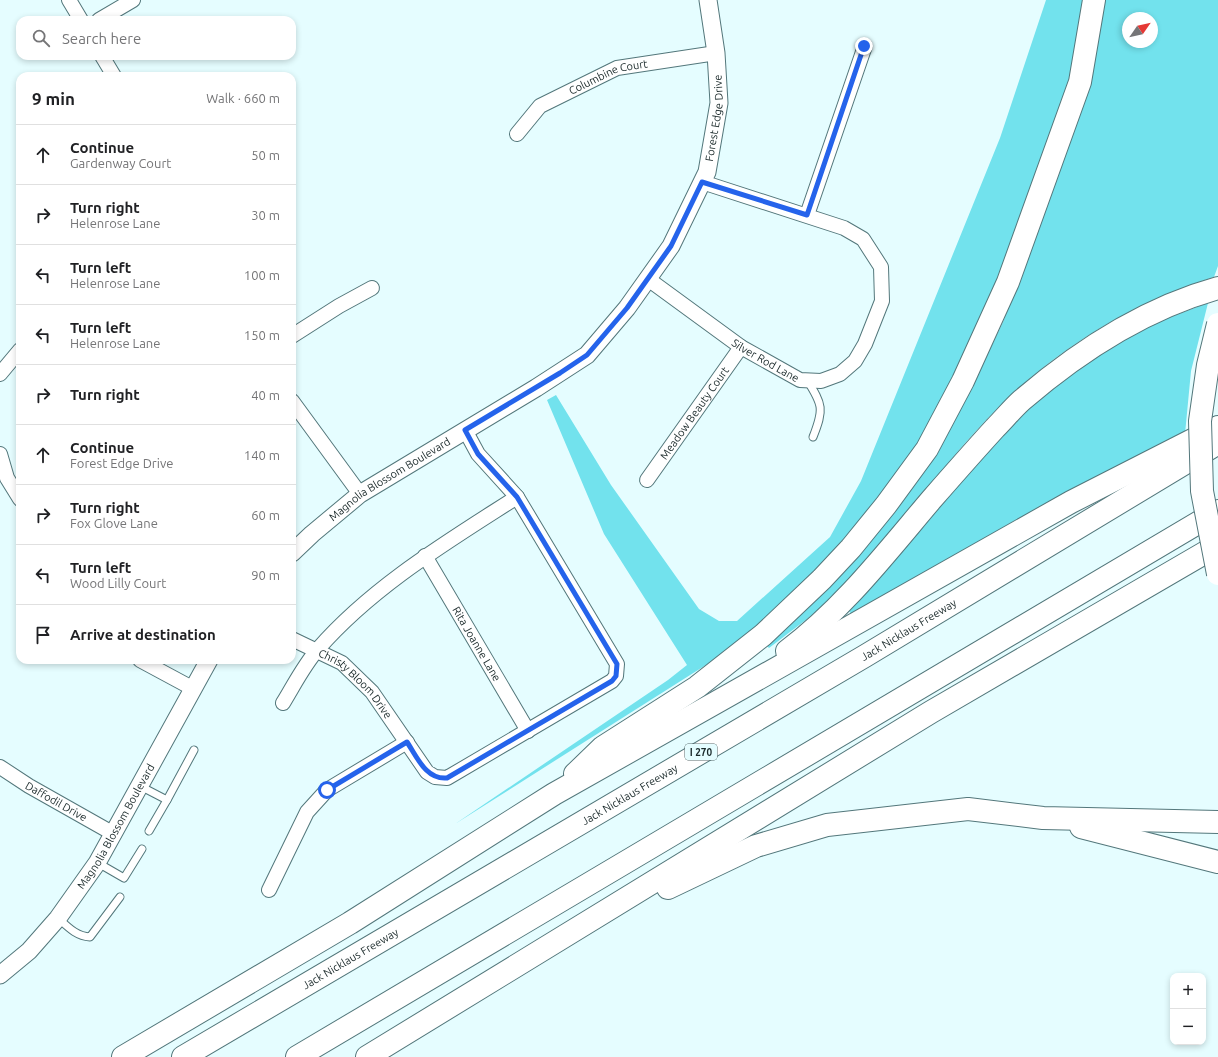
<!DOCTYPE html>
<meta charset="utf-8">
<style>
body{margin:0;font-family:Ubuntu,sans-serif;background:#f2f2f2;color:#202124}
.controls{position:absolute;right:12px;bottom:12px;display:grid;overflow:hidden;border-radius:8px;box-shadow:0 2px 6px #0003}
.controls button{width:36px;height:36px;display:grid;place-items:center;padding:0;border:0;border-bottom:1px solid #e0e0e0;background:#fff;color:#202124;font:20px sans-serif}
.compass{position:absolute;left:1122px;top:12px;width:36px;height:36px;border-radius:50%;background:#fff;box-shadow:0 2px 6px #0003;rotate:56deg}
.stop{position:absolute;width:12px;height:12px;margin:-9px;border:3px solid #2563eb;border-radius:50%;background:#fff}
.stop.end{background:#2563eb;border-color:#fff;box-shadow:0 1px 4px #0008}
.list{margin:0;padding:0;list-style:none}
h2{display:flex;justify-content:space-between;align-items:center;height:52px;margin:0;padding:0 16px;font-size:17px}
h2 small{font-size:13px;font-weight:400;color:#757577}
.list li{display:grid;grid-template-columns:26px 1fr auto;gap:12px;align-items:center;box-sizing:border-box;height:60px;padding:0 16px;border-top:1px solid #e0e0e0}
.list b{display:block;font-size:15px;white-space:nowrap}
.list p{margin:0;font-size:13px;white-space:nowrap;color:#757577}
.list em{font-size:13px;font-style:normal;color:#757577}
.icon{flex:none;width:22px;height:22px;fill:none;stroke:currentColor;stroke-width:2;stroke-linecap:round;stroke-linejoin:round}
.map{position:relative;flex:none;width:1218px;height:1057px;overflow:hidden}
.search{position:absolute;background:#fff;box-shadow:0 2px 6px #0003;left:16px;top:16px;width:280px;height:44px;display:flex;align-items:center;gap:10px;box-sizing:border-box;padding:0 14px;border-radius:12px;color:#757577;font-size:15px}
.panel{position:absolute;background:#fff;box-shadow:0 2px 6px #0003;left:16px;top:72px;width:280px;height:592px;border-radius:12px}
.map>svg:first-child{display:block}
.green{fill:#72e2ed;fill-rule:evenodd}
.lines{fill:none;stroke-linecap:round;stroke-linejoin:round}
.service-casing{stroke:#53777b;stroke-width:9}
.minor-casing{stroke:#53777b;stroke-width:16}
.tertiary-casing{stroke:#53777b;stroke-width:19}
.motorway-casing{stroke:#53777b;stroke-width:24}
.service{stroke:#fff;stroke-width:7}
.minor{stroke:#fff;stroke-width:14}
.tertiary{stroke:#fff;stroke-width:17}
.motorway{stroke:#fff;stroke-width:22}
.motorway-bridge-casing{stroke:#53777b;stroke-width:24;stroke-linecap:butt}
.motorway-bridge{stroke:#fff;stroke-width:22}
.route{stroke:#2563eb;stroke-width:5}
.labels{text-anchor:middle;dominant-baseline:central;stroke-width:4;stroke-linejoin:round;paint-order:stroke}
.shield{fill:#e5fdff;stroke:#57696a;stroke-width:1}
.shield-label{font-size:10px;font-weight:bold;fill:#1a292a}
.street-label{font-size:11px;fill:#1a292a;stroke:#e5fdff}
</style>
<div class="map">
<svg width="1218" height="1057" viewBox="0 0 1218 1057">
<rect width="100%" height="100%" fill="#e5fdff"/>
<g class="green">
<polygon points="1046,0 1087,0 1067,97 998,291 935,419 863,521 772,615 728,651 455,824 668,680 687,665 604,534 547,400 556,395 611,485 699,609 719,621 737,621 830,537 861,481 1000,138"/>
<path d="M1103 0H1218V266L1214 277C1133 303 1060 346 999 407 942 463 898 533 841 589 819 611 794 629 769 648L765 644 943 438 969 393 1003 322 1068 144ZM1128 18H1152V42H1128Z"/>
<path d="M1208 303 1191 371 1185 434 1014 521 852 615 849 611 870 589 1004 432C1047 389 1098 349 1154 324 1171 316 1190 310 1208 303Z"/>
</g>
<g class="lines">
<g class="service-casing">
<g id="service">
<path d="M807 380C823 405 824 409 813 437"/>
<polyline points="140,786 167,800 194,750"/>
<polyline points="149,831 167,800"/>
<polyline points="98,863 124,878 142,849"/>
<path d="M58 918C68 927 76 936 90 937L120 897"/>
</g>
</g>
<g class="minor-casing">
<g id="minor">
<polyline points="69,0 81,20"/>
<polyline points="99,20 133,0"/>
<polyline points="102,56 114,76"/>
<path id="s1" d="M517 134 540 106 617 68 716 53"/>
<polyline points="807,215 865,46"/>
<path id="s2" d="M648 279 741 347 800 380 821 381 840 374 855 361 865 344 882 301 881 267 863 239 844 228 702 182"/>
<polyline points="292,336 339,306 372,288"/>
<polyline points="0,374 20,350"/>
<polyline points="292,401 360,494"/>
<polyline points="0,454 7,478 20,499"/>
<path id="s3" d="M647 480 741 347"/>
<path id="s4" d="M425 556 528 731"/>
<path id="s5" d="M292 639 342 663 372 692 427 772 435 777 447 778 612 681 616 676 617 664 517 497 478 454 465 430"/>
<polyline points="140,660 192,688"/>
<path d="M283 703C294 685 304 665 318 649 373 586 447 542 517 497"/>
<path id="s6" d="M0 767 29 786 114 834"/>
<polyline points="269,890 307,812 327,790 407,742"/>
</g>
</g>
<g class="tertiary-casing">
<g id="tertiary">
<path id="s7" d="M292 553 312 534 360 494 536 388 587 355 627 308 671 246 707 172 719 103 716 53 708 0"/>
<path id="s8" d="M0 975 29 951 58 918 97 863 209 660"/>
</g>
</g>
<g class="motorway-casing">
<g id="motorway">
<path d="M787 651C843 609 886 553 931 500 952 476 973 452 995 428 1004 419 1013 408 1022 400 1079 351 1146 308 1218 288"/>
<polyline points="575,774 603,747 697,687 763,635 822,579 851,548 886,505 927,449 963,381 1008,282 1080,82 1094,0"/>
<polyline points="1081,827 1218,862"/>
<polyline points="668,888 756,846 827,825 968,809 1043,818 1218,822"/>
<polyline points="123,1057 350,923 554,794 1071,502 1218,427"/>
<path id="s9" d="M183 1057 865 656 1215 445"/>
<polyline points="297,1057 1218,511"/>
<polyline points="367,1057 931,712 1218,545"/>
</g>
</g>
<use href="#service" class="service"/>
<use href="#minor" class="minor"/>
<use href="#tertiary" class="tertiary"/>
<use href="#motorway" class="motorway"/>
<g class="motorway-bridge-casing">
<polyline id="motorway-bridge" points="1218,324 1208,365 1200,421 1202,491 1218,574"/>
</g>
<use href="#motorway-bridge" class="motorway-bridge"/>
</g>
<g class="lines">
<path class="route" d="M327 790 407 742C417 757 426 780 447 778L612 681 616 676 617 664 517 497 478 454 465 430 560 373 587 355 627 308 671 246 702 182 807 215 864 46"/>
</g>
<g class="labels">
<rect class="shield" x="685" y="744" width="32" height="16" rx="3"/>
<g class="shield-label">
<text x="701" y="752">I 270</text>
</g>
<g class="street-label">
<text stroke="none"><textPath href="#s1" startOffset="111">Columbine Court</textPath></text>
<text stroke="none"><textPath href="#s7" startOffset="631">Forest Edge Drive</textPath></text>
<text stroke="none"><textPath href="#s2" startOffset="143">Silver Rod Lane</textPath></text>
<text stroke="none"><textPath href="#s3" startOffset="82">Meadow Beauty Court</textPath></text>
<text stroke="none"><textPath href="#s7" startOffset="123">Magnolia Blossom Boulevard</textPath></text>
<text stroke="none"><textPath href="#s9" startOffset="842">Jack Nicklaus Freeway</textPath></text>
<text stroke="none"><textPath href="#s4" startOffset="102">Rita Joanne Lane</textPath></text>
<text stroke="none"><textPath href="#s5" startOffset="79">Christy Bloom Drive</textPath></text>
<text stroke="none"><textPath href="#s9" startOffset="518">Jack Nicklaus Freeway</textPath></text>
<text stroke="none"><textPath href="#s6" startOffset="66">Daffodil Drive</textPath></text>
<text stroke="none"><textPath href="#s8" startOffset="190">Magnolia Blossom Boulevard</textPath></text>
<text stroke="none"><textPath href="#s9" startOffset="194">Jack Nicklaus Freeway</textPath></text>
</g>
</g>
</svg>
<div class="controls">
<button>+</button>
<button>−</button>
</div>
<svg class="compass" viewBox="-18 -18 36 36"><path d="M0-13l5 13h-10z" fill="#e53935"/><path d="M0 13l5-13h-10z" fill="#757577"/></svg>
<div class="stop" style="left:327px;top:790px"></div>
<div class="stop end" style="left:864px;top:46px"></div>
<div class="search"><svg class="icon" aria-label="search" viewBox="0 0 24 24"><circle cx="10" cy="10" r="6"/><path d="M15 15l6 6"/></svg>Search here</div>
<section class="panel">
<h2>9 min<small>Walk · 660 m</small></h2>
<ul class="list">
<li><svg class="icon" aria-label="ahead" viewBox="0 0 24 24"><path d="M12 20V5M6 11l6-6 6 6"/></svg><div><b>Continue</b><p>Gardenway Court</p></div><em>50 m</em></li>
<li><svg class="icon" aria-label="right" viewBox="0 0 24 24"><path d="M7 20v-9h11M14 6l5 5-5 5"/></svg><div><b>Turn right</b><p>Helenrose Lane</p></div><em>30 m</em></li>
<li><svg class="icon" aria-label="left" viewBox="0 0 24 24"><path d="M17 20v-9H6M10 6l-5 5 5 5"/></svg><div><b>Turn left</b><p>Helenrose Lane</p></div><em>100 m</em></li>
<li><svg class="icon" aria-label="left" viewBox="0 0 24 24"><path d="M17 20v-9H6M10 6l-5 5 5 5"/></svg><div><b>Turn left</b><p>Helenrose Lane</p></div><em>150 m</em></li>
<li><svg class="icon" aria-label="right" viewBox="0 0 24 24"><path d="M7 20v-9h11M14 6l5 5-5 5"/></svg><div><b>Turn right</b></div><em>40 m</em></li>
<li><svg class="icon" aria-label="ahead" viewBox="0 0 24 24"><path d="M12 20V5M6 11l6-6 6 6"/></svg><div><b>Continue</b><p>Forest Edge Drive</p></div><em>140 m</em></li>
<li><svg class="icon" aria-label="right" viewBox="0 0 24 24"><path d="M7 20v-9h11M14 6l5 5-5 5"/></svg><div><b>Turn right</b><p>Fox Glove Lane</p></div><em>60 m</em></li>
<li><svg class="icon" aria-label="left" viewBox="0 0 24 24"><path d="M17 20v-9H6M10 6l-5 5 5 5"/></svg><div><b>Turn left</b><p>Wood Lilly Court</p></div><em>90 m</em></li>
<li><svg class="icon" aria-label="arrive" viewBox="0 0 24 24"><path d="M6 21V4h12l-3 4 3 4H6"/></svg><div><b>Arrive at destination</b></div></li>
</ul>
</section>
</div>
